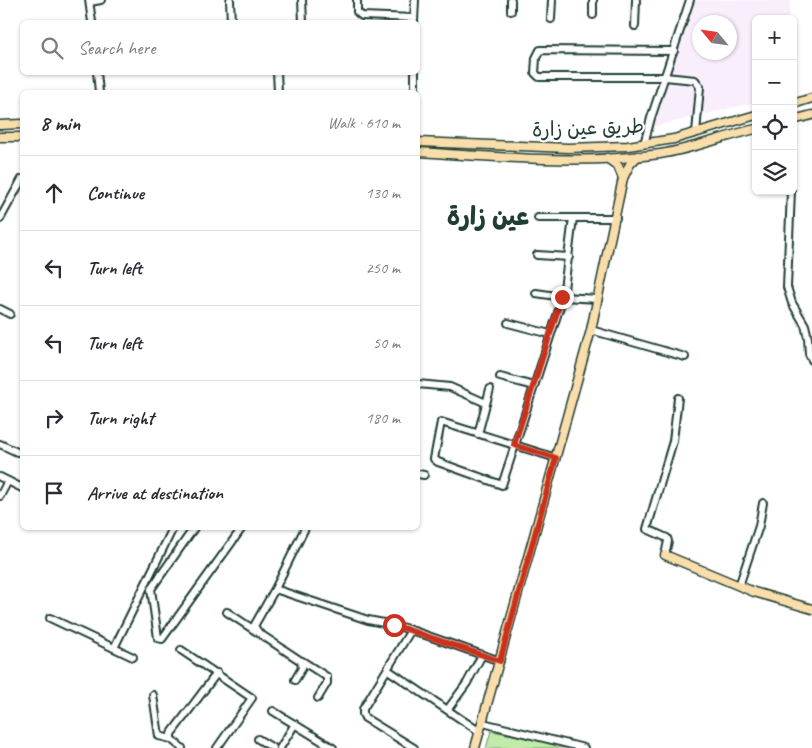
<!DOCTYPE html>
<meta charset="utf-8">
<style>
body{margin:0;font-family:Caveat,"Playpen Sans Arabic",sans-serif;background:#f7f7f7;color:#2b2b33}
.controls{position:absolute;right:15px;top:15px;display:grid;overflow:hidden;border-radius:8px;box-shadow:0 1px 4px #0004}
.controls button{width:45px;height:45px;display:grid;place-items:center;padding:0;border:0;border-bottom:1px solid #e1e1e2;background:#fff;color:#2b2b33;font:25px sans-serif}
.compass{position:absolute;left:692px;top:15px;width:45px;height:45px;border-radius:50%;background:#fff;box-shadow:0 1px 4px #0004;rotate:299deg}
.stop{position:absolute;width:15px;height:15px;margin:-11px;border:4px solid #c8321e;border-radius:50%;background:#fff}
.stop.end{background:#c8321e;border-color:#fff;box-shadow:0 1px 5px #0008}
.list{margin:0;padding:0;list-style:none}
h2{display:flex;justify-content:space-between;align-items:center;height:65px;margin:0;padding:0 20px;font-size:21px}
h2 small{font-size:16px;font-weight:400;color:#7c7c81}
.list li{display:grid;grid-template-columns:32px 1fr auto;gap:15px;align-items:center;box-sizing:border-box;height:75px;padding:0 20px;border-top:1px solid #e1e1e2}
.list b{display:block;font-size:19px;white-space:nowrap}
.list em{font-size:16px;font-style:normal;color:#7c7c81}
.icon{flex:none;width:28px;height:28px;fill:none;stroke:currentColor;stroke-width:2;stroke-linecap:round;stroke-linejoin:round}
.map{position:relative;flex:none;width:812px;height:748px;overflow:hidden}
.search{position:absolute;background:#fff;box-shadow:0 1px 4px #0004;left:20px;top:20px;width:400px;height:55px;display:flex;align-items:center;gap:12px;box-sizing:border-box;padding:0 18px;border-radius:8px;color:#7c7c81;font-size:19px}
.panel{position:absolute;background:#fff;box-shadow:0 1px 4px #0004;left:20px;top:90px;width:400px;height:440px;border-radius:8px}
.map>svg:first-child{display:block}
.built{fill:#f9effc;fill-rule:evenodd}
.green{fill:#c0eba8;stroke:#70946e}
.lines{fill:none;stroke-linecap:round;stroke-linejoin:round}
.minor-casing{stroke:#1f3d34;stroke-width:10}
.major-casing{stroke:#1f3d34;stroke-width:11}
.minor{stroke:#fff;stroke-width:6}
.major{stroke:#f9deab;stroke-width:8}
.route{stroke:#c8321e;stroke-width:6}
.labels{text-anchor:middle;dominant-baseline:central;stroke-width:4.5;stroke-linejoin:round;paint-order:stroke}
.street-label{font-size:20px;fill:#1f3d34;stroke:#fff}
.district-label{font-size:25px;font-weight:bold;fill:#1f3d34;stroke:#fff}
</style>
<div class="map">
<svg width="812" height="748" viewBox="0 0 812 748">
<rect width="100%" height="100%" fill="#fff"/>
<filter id="ink" filterUnits="userSpaceOnUse"><feTurbulence type="fractalNoise" baseFrequency=".02" numOctaves="2"/><feDisplacementMap in="SourceGraphic" scale="10" xChannelSelector="R" yChannelSelector="G"/><feConvolveMatrix kernelMatrix="1 2 1 2 8 2 1 2 1" color-interpolation-filters="sRGB"/></filter>
<g filter="url(#ink)">
<path class="built" d="M693 0H791L788 19H756V102L653 127ZM700 22H730V52H700Z"/>
<polygon class="green" points="491,731 588,748 486,748"/>
<g class="lines">
<g class="minor-casing">
<g id="minor">
<polyline points="89,0 92,22"/>
<polyline points="230,0 231,22"/>
<polyline points="302,0 303,22"/>
<polyline points="357,0 357,12 362,16 414,18"/>
<polyline points="593,0 593,15"/>
<polyline points="90,2 101,0"/>
<polyline points="511,11 511,0"/>
<polyline points="551,19 552,0"/>
<polyline points="414,21 415,0"/>
<polyline points="635,26 636,0"/>
<polyline points="674,51 540,50 536,58 535,73 539,77 665,77 695,80 700,87 696,133"/>
<polyline points="97,72 99,92"/>
<polyline points="277,72 278,92"/>
<polyline points="415,92 415,72"/>
<polyline points="644,144 651,118 690,0"/>
<polyline points="791,191 787,287 792,303 805,325 808,338 809,354 812,360"/>
<polyline points="538,218 616,218"/>
<polyline points="0,219 22,179"/>
<polyline points="537,255 569,257"/>
<polyline points="536,293 563,297 598,299"/>
<polyline points="0,309 10,314"/>
<polyline points="508,323 550,334"/>
<polyline points="591,330 685,357"/>
<polyline points="500,377 534,386"/>
<polyline points="418,384 450,387 486,403"/>
<polyline points="478,434 490,389"/>
<polyline points="0,444 17,452"/>
<polyline points="556,458 441,422 434,459 438,462 502,485 563,297 573,218"/>
<polyline points="418,474 424,475"/>
<polyline points="0,477 22,488"/>
<polyline points="0,496 8,481"/>
<polyline points="194,528 151,589 158,638 162,639 242,528"/>
<polyline points="665,555 668,541 667,538 647,529 673,441 678,398"/>
<polyline points="739,586 759,526 763,503"/>
<polyline points="275,589 368,620 394,625 411,630 500,661"/>
<polyline points="227,612 301,661 302,668 295,680"/>
<polyline points="50,618 133,657"/>
<polyline points="411,630 363,709 363,714 365,718 414,748"/>
<polyline points="258,632 254,626 275,589 305,528"/>
<polyline points="114,648 173,528"/>
<polyline points="181,650 252,698 217,748"/>
<polyline points="302,661 327,677 327,683 318,698"/>
<polyline points="388,670 480,732"/>
<polyline points="153,695 159,736 171,739"/>
<polyline points="448,709 467,683 482,655"/>
<polyline points="273,711 333,748"/>
<polyline points="483,723 584,748"/>
<polyline points="258,739 273,748"/>
<polyline points="182,748 171,739 171,734 217,673"/>
<polyline points="280,748 295,724"/>
</g>
</g>
<g class="major-casing">
<g id="major">
<polyline points="793,104 812,98"/>
<polyline points="793,120 812,115"/>
<polyline points="0,125 22,124"/>
<polyline points="0,137 22,137"/>
<polyline points="418,142 568,148 628,146 674,139 756,115"/>
<path d="M418 152C497 157 582 165 660 154 693 149 724 136 756 129"/>
<polyline points="607,158 618,166 623,178"/>
<polyline points="665,555 754,592 812,609"/>
<polyline points="475,748 591,330 623,178 630,164 638,156"/>
</g>
</g>
<use href="#minor" class="minor"/>
<use href="#major" class="major"/>
</g>
</g>
<g class="lines" filter="url(#ink)">
<polyline class="route" points="394,625 500,661 556,458 514,445 562,297"/>
</g>
<g class="labels">
<g class="street-label">
<text transform="translate(588 128) rotate(-2)">طريق عين زارة</text>
</g>
<g class="district-label">
<text x="488" y="217">عين زارة</text>
</g>
</g>
</svg>
<div class="controls">
<button>+</button>
<button>−</button>
<button><svg class="icon" aria-label="locate" viewBox="0 0 24 24"><circle cx="12" cy="12" r="6"/><path d="M12 2v4M12 18v4M2 12h4M18 12h4"/></svg></button>
<button><svg class="icon" aria-label="layers" viewBox="0 0 24 24"><path d="M12 4l9 5-9 5-9-5zM3 14l9 5 9-5"/></svg></button>
</div>
<svg class="compass" viewBox="-18 -18 36 36"><path d="M0-13l5 13h-10z" fill="#e53935"/><path d="M0 13l5-13h-10z" fill="#7c7c81"/></svg>
<div class="stop" style="left:394px;top:625px"></div>
<div class="stop end" style="left:562px;top:297px"></div>
<div class="search"><svg class="icon" aria-label="search" viewBox="0 0 24 24"><circle cx="10" cy="10" r="6"/><path d="M15 15l6 6"/></svg>Search here</div>
<section class="panel">
<h2>8 min<small>Walk · 610 m</small></h2>
<ul class="list">
<li><svg class="icon" aria-label="ahead" viewBox="0 0 24 24"><path d="M12 20V5M6 11l6-6 6 6"/></svg><div><b>Continue</b></div><em>130 m</em></li>
<li><svg class="icon" aria-label="left" viewBox="0 0 24 24"><path d="M17 20v-9H6M10 6l-5 5 5 5"/></svg><div><b>Turn left</b></div><em>250 m</em></li>
<li><svg class="icon" aria-label="left" viewBox="0 0 24 24"><path d="M17 20v-9H6M10 6l-5 5 5 5"/></svg><div><b>Turn left</b></div><em>50 m</em></li>
<li><svg class="icon" aria-label="right" viewBox="0 0 24 24"><path d="M7 20v-9h11M14 6l5 5-5 5"/></svg><div><b>Turn right</b></div><em>180 m</em></li>
<li><svg class="icon" aria-label="arrive" viewBox="0 0 24 24"><path d="M6 21V4h12l-3 4 3 4H6"/></svg><div><b>Arrive at destination</b></div></li>
</ul>
</section>
</div>
